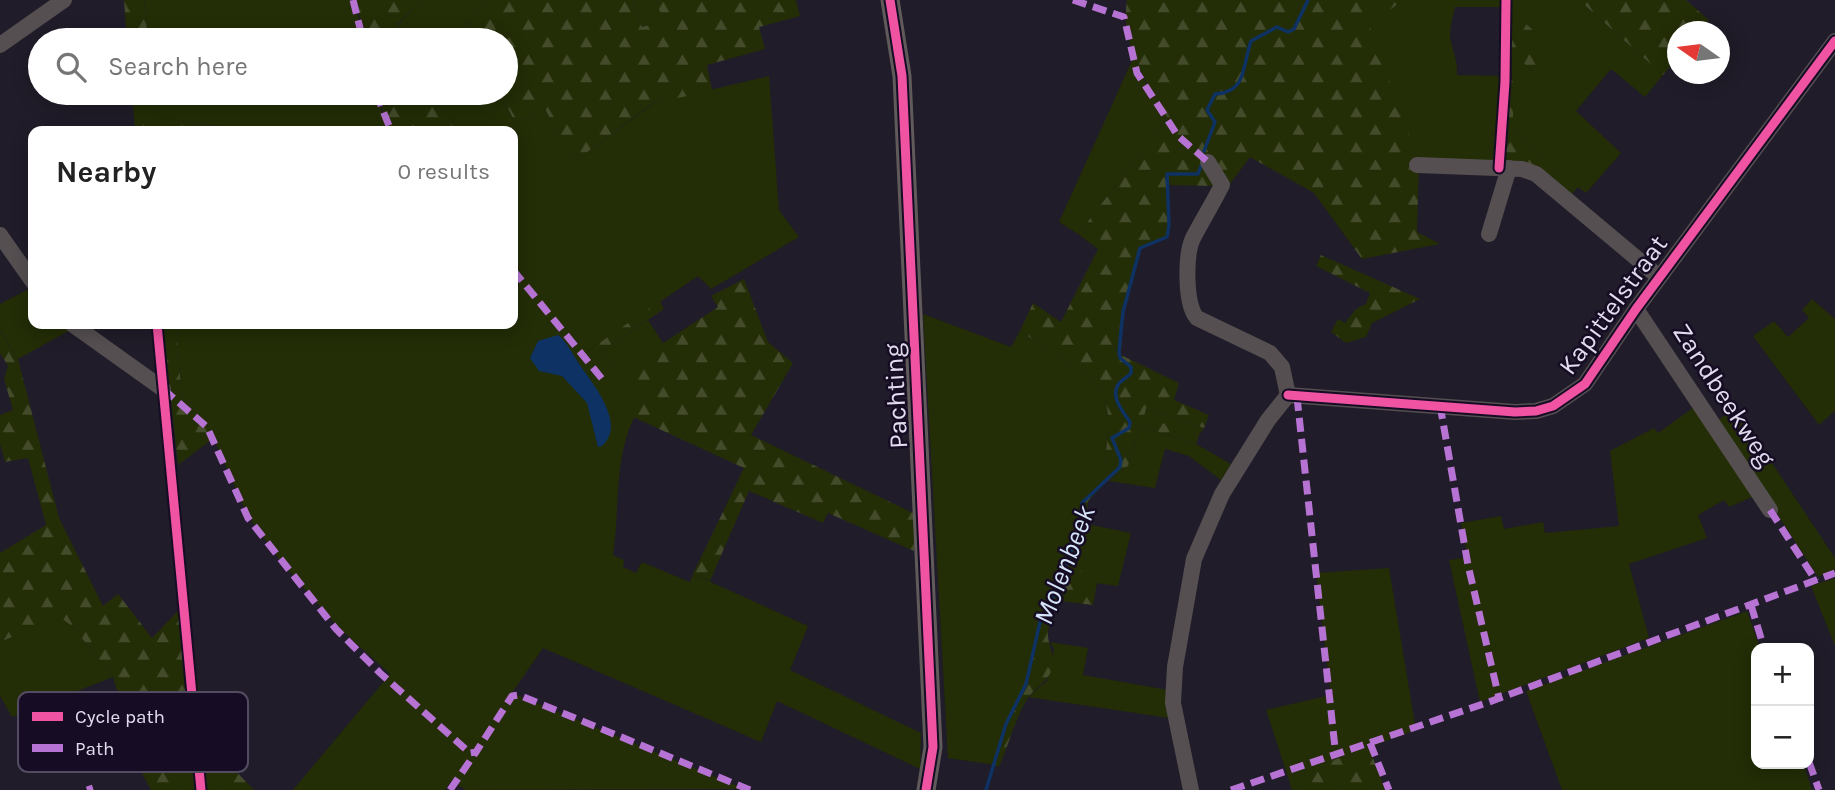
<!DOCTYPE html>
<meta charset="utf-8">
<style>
body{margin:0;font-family:Karla,sans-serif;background:#f2f2f2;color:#222}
.controls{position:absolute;right:21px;bottom:21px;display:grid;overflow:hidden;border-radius:14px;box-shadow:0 4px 18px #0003}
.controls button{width:63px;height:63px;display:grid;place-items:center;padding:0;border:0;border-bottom:2px solid #e0e0e0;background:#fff;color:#222;font:35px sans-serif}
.compass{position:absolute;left:1667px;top:21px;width:63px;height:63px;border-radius:50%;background:#fff;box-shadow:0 4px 18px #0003;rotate:284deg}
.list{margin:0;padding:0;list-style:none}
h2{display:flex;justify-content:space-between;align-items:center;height:91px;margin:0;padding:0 28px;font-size:30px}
h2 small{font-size:23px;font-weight:400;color:#767676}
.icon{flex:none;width:38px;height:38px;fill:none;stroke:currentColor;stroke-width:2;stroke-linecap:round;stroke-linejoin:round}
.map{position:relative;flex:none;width:1835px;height:790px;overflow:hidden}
.search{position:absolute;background:#fff;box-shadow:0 4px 18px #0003;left:28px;top:28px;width:490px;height:77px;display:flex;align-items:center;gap:18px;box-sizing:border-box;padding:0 24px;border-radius:38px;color:#767676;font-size:26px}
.panel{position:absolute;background:#fff;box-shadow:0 4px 18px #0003;left:28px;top:126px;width:490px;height:203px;border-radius:14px}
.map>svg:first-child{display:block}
.green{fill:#232d06}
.forest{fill:url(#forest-firs)}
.water{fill:#0e3263}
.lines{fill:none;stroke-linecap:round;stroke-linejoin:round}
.stream{stroke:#0e3263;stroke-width:3.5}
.minor{stroke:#554f51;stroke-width:16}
.major{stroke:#615a5b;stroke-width:19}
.quiet{stroke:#b673d3;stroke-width:7;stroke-dasharray:14 7;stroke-linecap:butt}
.cycleway-casing{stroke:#160d25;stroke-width:13}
.cycleway{stroke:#f153a3;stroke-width:9}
.labels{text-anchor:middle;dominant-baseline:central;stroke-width:5;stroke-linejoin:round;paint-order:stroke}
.street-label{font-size:26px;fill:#e2ddee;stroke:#160d25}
.water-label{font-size:28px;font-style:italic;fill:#d6e4f9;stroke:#160d25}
.key{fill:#160d25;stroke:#534b61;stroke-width:2}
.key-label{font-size:19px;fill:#e2ddee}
</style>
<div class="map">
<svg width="1835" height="790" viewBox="0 0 1835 790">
<defs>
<pattern id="forest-firs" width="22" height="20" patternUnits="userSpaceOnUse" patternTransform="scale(1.75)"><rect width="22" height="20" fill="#232d06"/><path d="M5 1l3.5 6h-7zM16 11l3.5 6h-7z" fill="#434b2b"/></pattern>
</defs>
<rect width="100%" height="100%" fill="#201c29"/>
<g class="green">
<polygon points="144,0 354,0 364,40 148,40"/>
<polygon points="422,0 489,0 468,23 476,40 409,40 396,27"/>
<polygon points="632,0 656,0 664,21 642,27"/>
<path d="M1404 0H1505L1502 7H1455C1453 16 1450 27 1450 36 1452 51 1458 59 1457 75L1503 76 1498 162H1419L1368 24Z"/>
<polygon points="1512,0 1579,0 1663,75 1645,97 1611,69 1576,111 1621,153 1586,193 1578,187 1569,198 1549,181 1558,169 1513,131 1511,53 1533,71 1536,45 1541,38 1509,9"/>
<polygon points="1135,54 1139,72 1168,118 1078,234 1059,222"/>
<path d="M769 76 779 210 799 237 711 289 698 276 589 350 618 373 600 352 648 320 663 343 629 366 642 403C612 451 621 500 613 555L624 560 623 567 636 573 642 562 690 582 693 574 808 626 790 670 921 733 920 769 777 701 761 742 543 648 512 693 745 789 466 790 451 781 445 790H293L390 674 338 627 283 564 248 516 208 426 182 401 176 324H513V131H457L437 93H501L515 123 545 109 574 162 654 103Z"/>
<polygon points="154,93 377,93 387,131 257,131 156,118"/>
<polygon points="33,287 33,324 67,324 72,329 18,359 0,330 0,304"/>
<polygon points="1812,299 1835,319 1835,411 1819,425 1753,336 1774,321 1788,337 1809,318 1802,310"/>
<path d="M923 314 1011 347 1020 331C1041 346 1092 372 1103 394 1112 414 1107 440 1105 461L1115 473 1082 502 1080 529 1048 609 1040 622 1026 684 1006 724 995 765 948 758Z"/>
<polygon points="1697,405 1757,495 1729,507 1724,500 1698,515 1707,538 1629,564 1649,638 1480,702 1449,560 1468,557 1461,523 1501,516 1504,529 1543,522 1545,533 1619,526 1610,451 1654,428 1658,433"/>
<polygon points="1735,407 1835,558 1835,571 1818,577 1717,421"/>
<polygon points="1146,408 1204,428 1199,435 1143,417"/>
<polygon points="1140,426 1196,444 1231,464 1221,480 1189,456 1165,449 1155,488 1109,481 1128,466"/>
<polygon points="1087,524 1131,533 1118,586 1080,581 1076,569"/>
<polygon points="1389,568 1416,730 1288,777 1266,710 1331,695 1316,573"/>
<polygon points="1835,578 1835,646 1811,586"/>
<polygon points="1747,611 1760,648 1756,648 1756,764 1803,764 1812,790 1562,790 1526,691"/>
<polygon points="60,616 73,627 113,677 12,717 0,696 0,642"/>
<polygon points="1050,642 1088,648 1083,675 1168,690 1169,718 1028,697 1047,681 1054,649"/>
</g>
<g class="forest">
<polygon points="124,0 144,0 148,40 127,40"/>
<polygon points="354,0 422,0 396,26 409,40 368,40"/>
<polygon points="489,0 632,0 642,27 663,21 656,0 796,0 800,16 759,27 765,49 707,65 712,91 653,103 574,162 545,109 515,123 501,93 506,93 506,40 476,40 468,23"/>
<path d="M1127 0H1404L1369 24 1419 162 1417 232 1440 244 1362 259 1314 193 1250 157 1224 192 1215 186 1167 185 1169 225 1167 237 1140 249 1123 312 1121 355 1179 383 1174 400 1209 415 1204 428 1146 408 1144 417 1199 435 1196 444 1140 426 1128 466 1105 483 1088 501 1086 531 1076 568 1082 570 1080 581 1097 583 1093 605 1061 601C1056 611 1047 625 1048 636 1049 648 1055 654 1052 668 1048 684 1033 688 1026 701 1014 722 1008 746 999 767L995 765 1006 724 1026 684 1040 622 1048 609 1079 529 1082 503 1115 473 1105 461C1107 440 1112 414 1103 394 1092 372 1041 346 1020 331L1033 303 1061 322 1098 249 1078 234 1168 118C1146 84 1120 42 1127 0Z"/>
<polygon points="1579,0 1686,0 1709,20 1700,31 1678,32 1677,58 1663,75"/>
<polygon points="1509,9 1542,38 1536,45 1545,53 1533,71 1511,53"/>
<polygon points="1508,80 1513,81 1513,131 1558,169 1549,181 1504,162"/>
<polygon points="132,93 154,93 156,118 257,131 135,131"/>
<polygon points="379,93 437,93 457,131 387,131"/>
<polygon points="1321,255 1420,299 1372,323 1366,337 1346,343 1331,332 1338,319 1345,323 1356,309 1366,304 1370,293 1316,266"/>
<polygon points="744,279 768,342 793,363 751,435 915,514 914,551 828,513 823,523 749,491 710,581 693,574 744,468 633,417 642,403 628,366 718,307 711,296"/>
<polygon points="660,301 664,309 600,352 618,373 613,376 589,350"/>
<polygon points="153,324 176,324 182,401 208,426 215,437 178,465 164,338 154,338"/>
<polygon points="0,331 18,359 59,518 103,606 118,594 152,638 180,609 187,676 197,675 205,739 254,790 151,790 142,773 113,677 73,627 60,617 0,642 0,553 46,525 28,458 5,462 0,444 0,415 13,410 4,379 8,366 0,353"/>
<polygon points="1369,747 1385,790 1292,790 1288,777"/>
</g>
<path class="water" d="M558 335C567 342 572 353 578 362 591 382 628 424 602 446L598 447 587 403 562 376 539 371 530 358 538 341Z"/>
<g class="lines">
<g class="stream">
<path d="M1204 151 1215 122 1207 110 1215 94C1247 92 1242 67 1251 41L1277 27 1288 32 1294 29 1308 0"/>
<path d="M986 790 1006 724 1026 684 1040 622 1048 609 1080 529 1082 503 1120 467 1121 460 1112 438 1129 428 1130 422C1124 413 1110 397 1118 385 1120 381 1128 377 1131 373V367L1120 358 1119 352 1123 312 1140 248 1167 237 1169 225 1167 174H1198L1201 166"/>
</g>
<g class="minor">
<polyline points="0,45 64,0"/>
<path d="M1208 162 1222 185C1213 203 1202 221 1193 238 1185 255 1185 306 1197 318L1270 353 1282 367 1288 395"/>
<polyline points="1417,165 1522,169 1536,174 1659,277"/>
<polyline points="1489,234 1509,168"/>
<polyline points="0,235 33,282"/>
<polyline points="1636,309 1770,510"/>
<polyline points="72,324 163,389"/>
<polyline points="1288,395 1515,412 1536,411 1553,406 1585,384 1636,309 1835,41"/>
<polyline points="1191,790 1173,703 1175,667 1194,559 1222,494 1268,420 1288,395"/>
</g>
<polyline class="major" points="890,0 902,76 933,747 926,790"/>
<g class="quiet">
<polyline points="353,0 363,40"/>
<polyline points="1073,0 1124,17 1137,73 1178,136 1208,162"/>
<polyline points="376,93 391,131"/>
<polyline points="513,270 603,380"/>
<polyline points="163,389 207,427 248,518 336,629 380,673 470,753 476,752 512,696 519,695 750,790"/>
<polyline points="1297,397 1336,757"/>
<polyline points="1440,405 1468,565 1499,698"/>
<polyline points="1770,510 1816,581"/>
<polyline points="1751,605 1764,648"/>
<polyline points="1370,743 1389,790"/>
<polyline points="1809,762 1819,790"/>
<polyline points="87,790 93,788"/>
<polyline points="450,790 476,752"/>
<polyline points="1231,790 1489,702 1835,573"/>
</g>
<g class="cycleway-casing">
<g id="cycleway">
<polyline points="890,0 902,76 933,747 926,790"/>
<polyline points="1499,168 1505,82 1506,0"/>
<polyline points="157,324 201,790"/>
<polyline points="1288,395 1515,412 1536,411 1553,406 1585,384 1636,309 1835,41"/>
</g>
</g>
<use href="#cycleway" class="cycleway"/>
</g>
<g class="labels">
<g class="street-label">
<text transform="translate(1613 305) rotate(-54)">Kapittelstraat</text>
<text transform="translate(1724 395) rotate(57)">Zandbeekweg</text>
<text transform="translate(896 396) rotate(-93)">Pachting</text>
</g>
<g class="water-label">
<text transform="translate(1064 565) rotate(-69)">Molenbeek</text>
</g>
</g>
<rect x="18" y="692" width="230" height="80" rx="10" class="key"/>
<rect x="32" y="712" width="31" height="9" fill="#f153a3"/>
<rect x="32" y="744" width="31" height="8" fill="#b673d3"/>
<g class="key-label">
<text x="75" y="723">Cycle path</text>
<text x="75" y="755">Path</text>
</g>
</svg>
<div class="controls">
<button>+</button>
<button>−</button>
</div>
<svg class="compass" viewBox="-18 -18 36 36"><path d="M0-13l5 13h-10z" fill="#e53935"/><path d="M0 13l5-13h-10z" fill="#767676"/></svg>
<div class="search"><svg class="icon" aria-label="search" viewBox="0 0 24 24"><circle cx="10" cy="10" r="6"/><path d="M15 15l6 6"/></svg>Search here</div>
<section class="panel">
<h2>Nearby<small>0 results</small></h2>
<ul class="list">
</ul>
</section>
</div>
